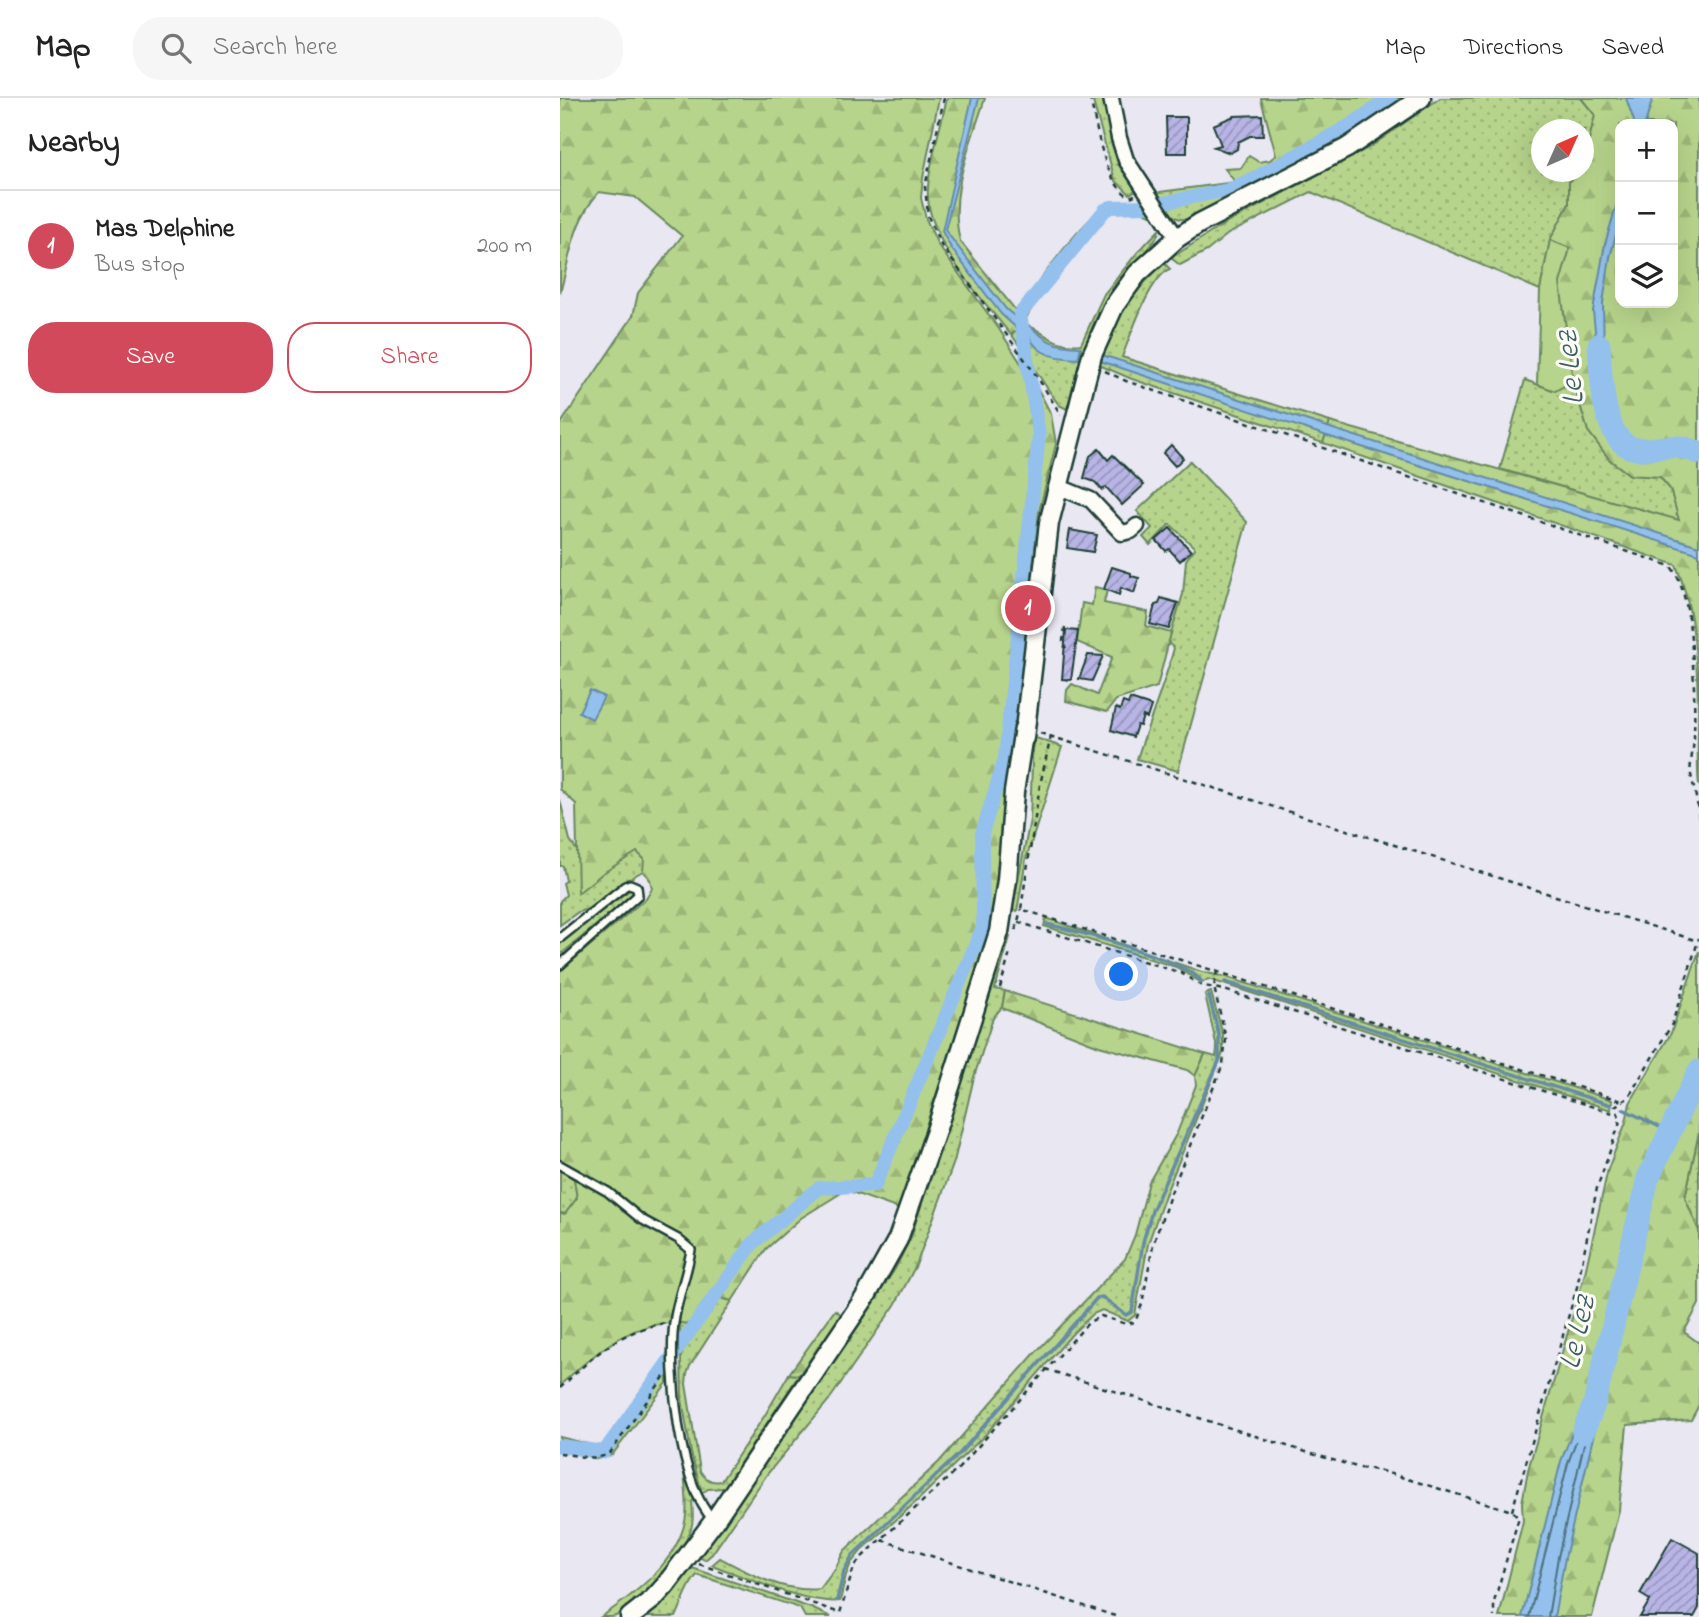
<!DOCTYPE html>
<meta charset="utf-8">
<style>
body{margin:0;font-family:"Indie Flower",sans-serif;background:#f6f6f6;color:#222}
.controls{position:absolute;right:21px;top:21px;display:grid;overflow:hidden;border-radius:14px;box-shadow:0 7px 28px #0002}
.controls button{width:63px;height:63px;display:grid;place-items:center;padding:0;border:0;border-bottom:2px solid #e0e0e0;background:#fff;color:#222;font:35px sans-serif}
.compass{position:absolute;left:971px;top:21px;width:63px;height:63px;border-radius:50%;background:#fff;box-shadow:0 7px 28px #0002;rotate:45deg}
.you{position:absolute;left:562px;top:877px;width:24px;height:24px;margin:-18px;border:5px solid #fff;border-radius:50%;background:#1a73e8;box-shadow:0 0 0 10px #1a73e833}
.badge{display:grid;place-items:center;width:46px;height:46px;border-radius:50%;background:#d1495b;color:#fff;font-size:23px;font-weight:700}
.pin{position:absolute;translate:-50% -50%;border:4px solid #fff;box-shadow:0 2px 7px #0006}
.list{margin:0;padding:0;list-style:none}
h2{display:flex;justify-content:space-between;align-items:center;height:91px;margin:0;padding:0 28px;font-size:30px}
h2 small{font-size:23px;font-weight:400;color:#767676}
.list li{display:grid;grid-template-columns:46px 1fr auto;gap:21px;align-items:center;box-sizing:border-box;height:112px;padding:0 28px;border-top:2px solid #e0e0e0}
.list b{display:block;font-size:26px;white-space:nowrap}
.list p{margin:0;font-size:23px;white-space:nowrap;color:#767676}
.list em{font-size:23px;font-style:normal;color:#767676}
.actions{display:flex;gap:14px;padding:21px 28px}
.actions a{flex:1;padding:16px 0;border:2px solid #d1495b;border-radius:28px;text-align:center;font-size:24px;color:#d1495b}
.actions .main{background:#d1495b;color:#fff}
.icon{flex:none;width:38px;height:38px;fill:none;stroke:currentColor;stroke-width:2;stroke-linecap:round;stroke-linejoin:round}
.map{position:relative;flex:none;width:1139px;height:1519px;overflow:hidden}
header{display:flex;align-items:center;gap:42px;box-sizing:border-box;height:98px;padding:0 35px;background:#fff;border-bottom:2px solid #e0e0e0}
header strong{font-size:33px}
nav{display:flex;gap:38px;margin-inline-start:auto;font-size:24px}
.search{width:490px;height:63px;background:#f6f6f6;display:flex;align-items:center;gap:18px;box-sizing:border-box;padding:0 24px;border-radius:28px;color:#767676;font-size:26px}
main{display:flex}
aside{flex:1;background:#fff}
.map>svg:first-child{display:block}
.grass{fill:url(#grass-dots);stroke:#6b8860;stroke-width:2}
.forest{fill:url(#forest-firs);stroke:#6b8860;stroke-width:2;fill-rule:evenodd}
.garden{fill:#b7d48c;stroke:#6b8860;stroke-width:2}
.water{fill:#94c0ed;stroke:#658ca3;stroke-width:2}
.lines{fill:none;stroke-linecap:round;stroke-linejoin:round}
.shore{stroke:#4e717e;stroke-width:2}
.stream{stroke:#658ca3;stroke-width:3.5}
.canal{stroke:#94c0ed;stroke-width:14}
.river{stroke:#94c0ed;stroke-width:23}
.building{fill:url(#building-hatch);stroke:#1f3d34;stroke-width:2}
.service-casing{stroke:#1f3d34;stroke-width:12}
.minor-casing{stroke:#1f3d34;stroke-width:19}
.tertiary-casing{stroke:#1f3d34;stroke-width:23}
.path{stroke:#1f3d34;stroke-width:2.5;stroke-dasharray:5 5;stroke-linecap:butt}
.service{stroke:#fdfcf7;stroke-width:7}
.minor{stroke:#fdfcf7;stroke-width:14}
.tertiary{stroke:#fdfcf7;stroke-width:18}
.labels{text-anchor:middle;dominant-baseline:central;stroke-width:6;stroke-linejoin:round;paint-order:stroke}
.water-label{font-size:32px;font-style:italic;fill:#3c5e62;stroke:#fdfcf7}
</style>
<header>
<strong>Map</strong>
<div class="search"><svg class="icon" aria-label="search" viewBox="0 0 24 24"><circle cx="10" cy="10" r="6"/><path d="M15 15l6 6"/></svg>Search here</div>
<nav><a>Map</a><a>Directions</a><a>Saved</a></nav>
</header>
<main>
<aside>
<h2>Nearby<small></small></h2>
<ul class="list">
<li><span class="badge">1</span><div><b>Mas Delphine</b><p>Bus stop</p></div><em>200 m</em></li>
</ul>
<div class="actions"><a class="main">Save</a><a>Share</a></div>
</aside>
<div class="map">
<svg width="1139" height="1519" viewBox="0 0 1139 1519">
<defs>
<pattern id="grass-dots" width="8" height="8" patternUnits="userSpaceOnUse" patternTransform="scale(1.75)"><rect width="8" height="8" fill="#b7d48c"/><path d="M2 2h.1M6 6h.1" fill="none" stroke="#9db779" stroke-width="1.8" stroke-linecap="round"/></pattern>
<pattern id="forest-firs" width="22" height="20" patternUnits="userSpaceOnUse" patternTransform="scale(1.75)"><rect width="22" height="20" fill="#b7d48c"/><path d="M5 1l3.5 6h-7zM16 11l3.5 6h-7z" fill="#9db779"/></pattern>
<pattern id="building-hatch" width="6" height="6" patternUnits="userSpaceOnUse" patternTransform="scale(1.75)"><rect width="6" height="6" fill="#b8b5e6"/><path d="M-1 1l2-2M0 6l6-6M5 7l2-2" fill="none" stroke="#9594bb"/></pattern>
</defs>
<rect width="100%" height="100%" fill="#e8e7f2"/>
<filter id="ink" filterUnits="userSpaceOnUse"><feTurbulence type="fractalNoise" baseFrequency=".0143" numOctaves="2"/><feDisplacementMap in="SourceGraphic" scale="14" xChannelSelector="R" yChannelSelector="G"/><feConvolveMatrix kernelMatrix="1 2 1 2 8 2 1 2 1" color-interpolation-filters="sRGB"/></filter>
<g filter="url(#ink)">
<g class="grass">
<path d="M387 0 389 89 387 143 456 231 468 239 474 230C489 240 502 249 521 246L544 196 577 155 599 132C598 147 566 171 556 185 530 222 518 268 507 311L499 307C482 284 468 259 451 236 418 192 368 147 368 89Z"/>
<polygon points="532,0 546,0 563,69 577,91 570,96 555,82"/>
<path d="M714 0H849L775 49 684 96 627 121C612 123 605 109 597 98L600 94 675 84 681 92 733 67Z"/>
<polygon points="880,0 1021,0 1035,17 1024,63 1024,32 982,32 982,74 1016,74 1009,84 1009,106 990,142 980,192 751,94 668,136 647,153 620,167 611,160 661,128 810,49"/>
<path d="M554 104H582L586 105 591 115 590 117C578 110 560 108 546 115L475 205 466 220 458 211C479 185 526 114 554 104Z"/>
<path d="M604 165 610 171C589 180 571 237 562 259L770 324 763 345 572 281 539 267C543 256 546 246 550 235 562 208 583 185 604 165Z"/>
<polygon points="965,282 995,293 1013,283 1028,333 1050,362 1070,377 1100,379 1110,391 1120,423 940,371"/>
<path d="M630 363 687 424 618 673 577 661C589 623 604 588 614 550L608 545 623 496 626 462 635 450 610 426 590 447 583 439 592 430 577 413Z"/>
<polygon points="473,639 502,649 466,761 457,813 452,812 470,722"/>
<polygon points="0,702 10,742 24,763 76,750 91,755 91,774 83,773 74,778 34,809 18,814 0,827 0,803 6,797 3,785 6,783 3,768 0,768"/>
<polygon points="68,793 72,793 73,797 0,857 0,844"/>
<polygon points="486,820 642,874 666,879 1052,1002 1051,1012 648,881 642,885 616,869 484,828"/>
<polygon points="447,837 450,839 435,891 445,893 442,909 433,920 414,979 394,1064 356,1167 335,1207 269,1302 208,1375 152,1456 145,1462 139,1459 313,1205 335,1171 351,1139"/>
<path d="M651 894 663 937V955L605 1097 588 1146 575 1217 568 1223 542 1212 533 1216 513 1235 426 1336 356 1404 301 1453 291 1465 286 1477 280 1503C248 1507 185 1479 152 1467L160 1460C190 1476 225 1495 260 1491L275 1471 284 1453 379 1364 476 1254 565 1161 575 1137 589 1084 617 1035 636 987 635 978 645 956 656 959 657 950 645 896Z"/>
<polygon points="1139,1034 1139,1133 1125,1100"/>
<polygon points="0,1071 14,1081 17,1100 5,1116 0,1115"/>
<path d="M157 1199 172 1203 130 1268 127 1276 126 1286 140 1373C145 1381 152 1385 161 1383L205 1317 229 1276 239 1277 164 1390 148 1391 142 1395 131 1355 122 1301 120 1224 129 1226 146 1201Z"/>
<polygon points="107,1264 107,1285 52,1357 37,1361 0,1350 0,1339 40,1349 45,1347"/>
<path d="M124 1376 134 1401 132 1404C133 1413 134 1422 131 1431 124 1454 76 1514 52 1519 48 1519 44 1519 41 1519 72 1498 111 1469 123 1431 129 1414 126 1394 124 1376Z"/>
<path d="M132 1470 251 1510 271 1519H245L240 1510 137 1477C126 1489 123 1505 116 1519H87L101 1507Z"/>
</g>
<g class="forest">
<path d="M0 0H379L363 80 361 100 366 121 378 147 439 231 480 295 491 316 496 346 477 422 434 807 416 875 339 1111 286 1092 241 1120 206 1151 172 1203 157 1199 146 1201 129 1226C76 1217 37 1254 0 1287V1115L5 1116 17 1100 14 1081 18 1075 0 1063V873L86 800 92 790 90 782 83 773 84 761 77 754 43 775 18 795 16 706 0 691V327L73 218 78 195 122 138 75 99 39 94C12 125 11 156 0 195Z"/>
<path d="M387 0H425C411 46 388 94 400 143L465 224 451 237C421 199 364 140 368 90 370 60 381 29 387 0Z"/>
<path d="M702 0H835C785 35 736 66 682 93L665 71 681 70 689 58 699 64 710 62 716 57 701 1Z"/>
<path d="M1021 0H1139V688C1136 661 1139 633 1138 606 1137 559 1134 511 1116 467L763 345 770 324 1119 422 1110 391 1100 379 1070 377 1050 362 1028 333 1013 283 999 185 1010 150 990 142 1009 106V84L1016 74H1024V63L1035 17ZM1060 26H1113V205H1060Z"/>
<polygon points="535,489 547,492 544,505 588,514 586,528 611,535 597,589 556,602 547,614 506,603 507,592 512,586 537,597 552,559 517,544 522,505 532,507"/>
<polygon points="1139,853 1139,1034 1125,1100 1139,1133 1139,1206 1124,1234 1139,1245 1139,1307 1131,1322 1067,1327 1059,1412 1032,1519 939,1519 963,1423 962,1405 968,1372 1025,1175 1048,1071 1066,1024 1070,1005 1111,935"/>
<polygon points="445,893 645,956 635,978 627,972 539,948 442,910"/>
<polygon points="275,1212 282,1217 239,1277 229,1276"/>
</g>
<polygon class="garden" points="990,142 1010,150 1000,185 1013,283 995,293 977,286 980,192"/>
<g class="water">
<polygon points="412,0 419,0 385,132 446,211 460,223 462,235 441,216 391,150 382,133"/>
<polygon points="1066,0 1093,0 1085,26 1075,26"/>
<polygon points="1060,95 1060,122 1050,159 1043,205 1044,257 1047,276 1040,279 1033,213 1045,146"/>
<path d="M465 224C487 243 491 248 521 249L518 261C490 260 470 255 465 224Z"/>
<polygon points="539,256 1139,448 1139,456 764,337 537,262"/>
<polygon points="30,592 44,599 32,621 19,614"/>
<polygon points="1025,1302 1040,1309 1005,1460 994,1519 962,1519 1001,1363"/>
</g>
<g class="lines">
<polyline class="shore" points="969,1519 1008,1365 1019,1335 1023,1333 1026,1337 998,1459 988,1519"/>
<g class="stream">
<path d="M487 826C516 833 629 863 642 884"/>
<polyline points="665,884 1051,1007"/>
<polyline points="1063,1011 1110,1034"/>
<polyline points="277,1502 284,1473 292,1458 400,1355 537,1200 542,1199 566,1217 572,1214 583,1144 592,1113 659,963 659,937 649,898"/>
</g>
<polyline class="canal" points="0,1348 44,1354 193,1145 259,1090 315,1087 423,829 422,736 445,660 479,337 460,216 545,112 551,109 587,108 668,92 695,80 789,28 830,0"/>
<g class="river">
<path d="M1039 247C1041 273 1041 352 1080 351 1107 351 1112 344 1139 355"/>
<polyline points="1023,1334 1034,1307 1088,1080 1139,973"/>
</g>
</g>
<g class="building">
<polygon points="702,17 703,38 690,38 678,44 677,51 670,55 654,49 661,47 653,27 674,18"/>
<polygon points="606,19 627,19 627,55 607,55"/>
<polygon points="611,347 623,360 615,368 603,355"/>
<polygon points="539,351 548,362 553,357 584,387 562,407 546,389 542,392 535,384 524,380 530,358"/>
<polygon points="610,430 631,453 620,463 609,451 606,453 596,442"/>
<polygon points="510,432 537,437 533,454 507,450"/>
<polygon points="552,469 571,475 571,478 579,480 574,495 561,490 559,497 544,491"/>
<polygon points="601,500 618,505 609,531 590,526 595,507 599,506"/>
<polygon points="506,532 518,533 511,582 502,581"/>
<polygon points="528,557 543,558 532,583 519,581"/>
<polygon points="570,601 591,608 587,620 583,618 580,628 577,627 573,639 551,632 556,610 560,612 563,604 568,606"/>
<polygon points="1112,1440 1139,1455 1139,1510 1134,1519 1080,1519 1090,1502 1080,1496"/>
</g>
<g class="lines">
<g class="service-casing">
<g id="service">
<polyline points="0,840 65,788 70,786 77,789 78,797 0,867"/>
<path d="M0 1067 48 1094 81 1121 118 1141 131 1152C127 1177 117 1201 114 1225 108 1274 119 1385 153 1422"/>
</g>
</g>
<g class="minor-casing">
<g id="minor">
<polyline points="551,0 559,40 566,62 617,140"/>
<polyline points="497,388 531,402 562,435 571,433 577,428"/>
</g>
</g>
<g class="tertiary-casing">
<g id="tertiary">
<polyline points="464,640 489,425 532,257 554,208 577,176 617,140 640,125 787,50 861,0"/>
<polyline points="70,1519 93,1501 105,1488 154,1423 306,1198 338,1141 375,1036 439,834 447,782 454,694 464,630"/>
</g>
</g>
<g class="path">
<polyline points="384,0 365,89 368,118 381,147 476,277 501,317"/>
<path d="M530 0C537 28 543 84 570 99L575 97"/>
<path d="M545 273 566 283 1110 468C1135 491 1135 604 1134 639 1134 650 1129 667 1131 677 1134 691 1138 705 1139 720"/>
<polyline points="505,529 503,543 506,550"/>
<polyline points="480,635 1138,843"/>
<polyline points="491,638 480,687 461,811 1062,1003"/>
<polyline points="458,824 621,875 640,887 664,892 1059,1017"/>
<polyline points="456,832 461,811"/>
<polyline points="440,890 450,855"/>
<polyline points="485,1271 749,1355 800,1370 818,1372 952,1413 959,1419 934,1504 934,1519"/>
<path d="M0 1290C34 1258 56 1234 105 1225"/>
<path d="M0 1355C15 1357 36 1364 50 1355L104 1279"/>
<polyline points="952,1413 1017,1189 1037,1090 1059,1027 1060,1021 1055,1008 1068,1000 1112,926 1139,840"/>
<polyline points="322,1442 558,1519"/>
<polyline points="139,1466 280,1515 294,1469 301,1460 398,1371 529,1224 541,1218 566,1226 575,1224 582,1206 593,1147 610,1097 663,966 666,941 654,889 657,873"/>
</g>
<use href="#service" class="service"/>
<use href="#minor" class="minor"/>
<use href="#tertiary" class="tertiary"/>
</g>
</g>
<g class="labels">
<g class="water-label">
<text transform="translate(1012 270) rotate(-96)">Le Lez</text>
<text transform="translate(1019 1235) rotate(-77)">Le Lez</text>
</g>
</g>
</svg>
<div class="controls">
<button>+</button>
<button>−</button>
<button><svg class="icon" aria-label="layers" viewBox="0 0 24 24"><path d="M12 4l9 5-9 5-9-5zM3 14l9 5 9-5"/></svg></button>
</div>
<svg class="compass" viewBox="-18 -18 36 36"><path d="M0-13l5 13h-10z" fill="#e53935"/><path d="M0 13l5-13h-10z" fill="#767676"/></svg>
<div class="you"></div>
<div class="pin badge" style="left:468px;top:510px">1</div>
</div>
</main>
